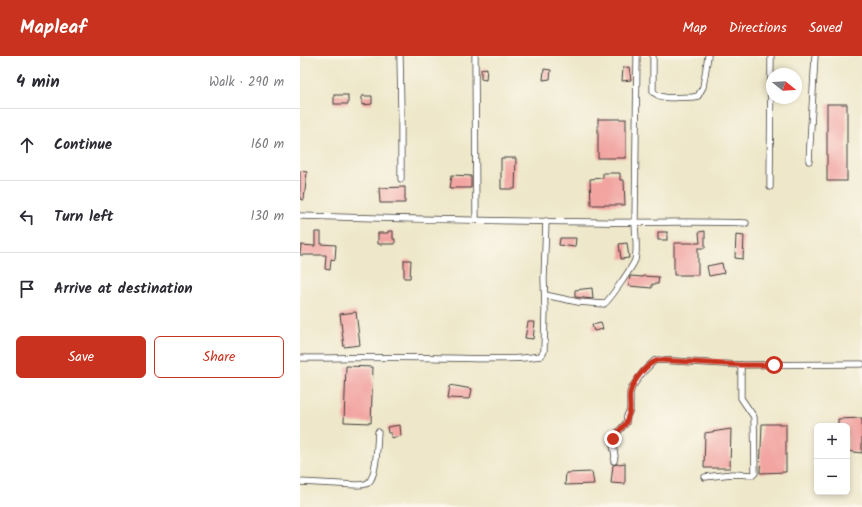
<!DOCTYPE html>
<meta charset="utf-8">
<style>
body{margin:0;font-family:Kalam,sans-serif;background:#f7f7f7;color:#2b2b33}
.controls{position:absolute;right:12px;bottom:12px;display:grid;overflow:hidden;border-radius:6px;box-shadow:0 2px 6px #0003}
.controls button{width:36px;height:36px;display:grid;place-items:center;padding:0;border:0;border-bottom:1px solid #e1e1e2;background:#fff;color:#2b2b33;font:20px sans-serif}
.compass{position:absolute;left:466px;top:12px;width:36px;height:36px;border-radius:50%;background:#fff;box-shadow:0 2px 6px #0003;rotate:108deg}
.stop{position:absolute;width:12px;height:12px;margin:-9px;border:3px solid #c8321e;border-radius:50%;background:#fff}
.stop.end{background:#c8321e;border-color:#fff;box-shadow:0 1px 4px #0008}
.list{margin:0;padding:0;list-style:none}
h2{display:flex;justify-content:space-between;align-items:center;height:52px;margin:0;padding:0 16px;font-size:17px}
h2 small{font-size:13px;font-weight:400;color:#7c7c81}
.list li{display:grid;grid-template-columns:26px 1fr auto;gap:12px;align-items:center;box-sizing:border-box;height:72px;padding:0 16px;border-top:1px solid #e1e1e2}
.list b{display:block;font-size:15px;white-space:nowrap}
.list em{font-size:13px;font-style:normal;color:#7c7c81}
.actions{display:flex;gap:8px;padding:12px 16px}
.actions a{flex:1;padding:9px 0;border:1px solid #c8321e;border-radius:6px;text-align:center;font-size:14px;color:#c8321e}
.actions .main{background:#c8321e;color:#fff}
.icon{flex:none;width:22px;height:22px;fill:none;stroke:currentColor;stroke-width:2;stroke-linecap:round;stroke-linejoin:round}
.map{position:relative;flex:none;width:562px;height:451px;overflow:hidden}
header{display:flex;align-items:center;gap:24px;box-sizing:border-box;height:56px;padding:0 20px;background:#c8321e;color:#fff}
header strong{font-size:19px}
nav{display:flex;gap:22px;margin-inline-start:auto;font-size:14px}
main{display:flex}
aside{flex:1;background:#fff}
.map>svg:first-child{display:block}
.building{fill:#f2a4a1}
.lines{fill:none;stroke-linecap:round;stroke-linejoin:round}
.minor-casing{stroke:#3c3a36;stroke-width:7}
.minor{stroke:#fff;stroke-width:5.5}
.route{stroke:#c8321e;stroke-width:5}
</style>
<header>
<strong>Mapleaf</strong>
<nav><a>Map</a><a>Directions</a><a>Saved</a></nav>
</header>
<main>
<aside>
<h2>4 min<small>Walk · 290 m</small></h2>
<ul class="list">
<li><svg class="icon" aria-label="ahead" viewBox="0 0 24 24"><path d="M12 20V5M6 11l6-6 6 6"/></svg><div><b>Continue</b></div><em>160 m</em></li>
<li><svg class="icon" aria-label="left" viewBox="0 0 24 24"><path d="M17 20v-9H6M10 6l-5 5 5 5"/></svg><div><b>Turn left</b></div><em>130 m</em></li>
<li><svg class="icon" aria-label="arrive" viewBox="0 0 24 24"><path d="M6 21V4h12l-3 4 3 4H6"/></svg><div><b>Arrive at destination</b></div></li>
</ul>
<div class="actions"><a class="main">Save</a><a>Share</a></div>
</aside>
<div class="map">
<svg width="562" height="451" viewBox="0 0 562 451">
<rect width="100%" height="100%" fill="#fbf7ec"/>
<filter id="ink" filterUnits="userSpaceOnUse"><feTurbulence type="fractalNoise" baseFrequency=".025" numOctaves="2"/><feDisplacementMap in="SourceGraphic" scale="8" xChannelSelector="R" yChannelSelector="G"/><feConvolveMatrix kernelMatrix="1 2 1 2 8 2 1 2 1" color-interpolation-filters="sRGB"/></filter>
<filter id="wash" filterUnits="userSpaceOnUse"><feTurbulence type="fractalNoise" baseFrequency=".012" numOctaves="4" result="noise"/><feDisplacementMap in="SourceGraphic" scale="16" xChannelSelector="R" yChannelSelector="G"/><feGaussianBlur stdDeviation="0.9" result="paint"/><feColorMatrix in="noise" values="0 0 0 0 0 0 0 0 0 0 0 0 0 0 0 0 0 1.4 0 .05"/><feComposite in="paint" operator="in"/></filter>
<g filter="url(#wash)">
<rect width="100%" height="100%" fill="#eee7c9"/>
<g id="blocks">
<g class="building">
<polygon points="329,11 331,24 322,25 323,12"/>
<polygon points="187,12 186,24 181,23 181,13"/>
<polygon points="244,13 251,14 250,23 243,24"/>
<rect x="34" y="39" width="14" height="9"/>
<polygon points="62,40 72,40 72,48 62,49"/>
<rect x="527" y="48" width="20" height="77"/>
<rect x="298" y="63" width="28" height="39"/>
<polygon points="201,102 216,102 215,133 201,133"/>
<polygon points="0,115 7,116 4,144 0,143"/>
<polygon points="303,117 320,117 320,124 324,124 325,149 291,149 290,123 303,122"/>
<polygon points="152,119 171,120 171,132 150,132"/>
<polygon points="105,131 105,147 80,147 79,132"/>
<polygon points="88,175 93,175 93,183 95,183 95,188 78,188 78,177 88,177"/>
<polygon points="405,175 405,192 398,192 398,219 374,219 374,187 400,187 399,176"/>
<polygon points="15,176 21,176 21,188 36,189 35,204 31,203 30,214 25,213 26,199 0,199 1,189 15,190"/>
<rect x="358" y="176" width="9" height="8"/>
<polygon points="436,179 444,180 443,203 435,202"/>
<polygon points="260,182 276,182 275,191 259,189"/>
<polygon points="327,187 329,202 321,203 319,188"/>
<polygon points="104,204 111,204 110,222 104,222"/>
<polygon points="422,207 424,217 409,220 407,210"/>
<polygon points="330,220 343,221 343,220 359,221 358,228 352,228 352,232 329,230"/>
<polygon points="292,232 293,243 275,241 275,234"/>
<polygon points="56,256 60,289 44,291 40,258"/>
<polygon points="228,266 235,266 233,283 225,282"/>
<polygon points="301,267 303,273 294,275 292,269"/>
<polygon points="46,310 73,311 71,367 44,366"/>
<polygon points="150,329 172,333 170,343 148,342"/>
<polygon points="562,362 562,397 547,395 547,370 538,370 538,363"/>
<polygon points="462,368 486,368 486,416 460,417"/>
<polygon points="100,369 101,380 91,382 91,377 88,377 87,371"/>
<polygon points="431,373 430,412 404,412 405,377"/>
<polygon points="325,407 325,428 311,427 313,409"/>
<polygon points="292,416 294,428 265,429 266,417"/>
</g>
</g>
</g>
<g filter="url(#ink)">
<use href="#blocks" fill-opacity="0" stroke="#3c3a36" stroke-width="1"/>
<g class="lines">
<g class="minor-casing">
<g id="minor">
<polyline points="100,0 101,55 101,123"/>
<polyline points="175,0 176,164"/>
<path d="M353 0V35C359 45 382 41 393 41L398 40 403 31 408 0"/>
<polyline points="509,105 515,0"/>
<polyline points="470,131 471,0"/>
<path d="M0 160C99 163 198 165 297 166 347 167 396 165 446 167"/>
<path d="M245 239 278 246 304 248C309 245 333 210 335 204 338 192 335 177 335 165L337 0"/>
<path d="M0 302C47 302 94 301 141 302 174 302 207 305 241 300L244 295 245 254 244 223 246 165"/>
<polyline points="314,405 315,400 312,384 318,376 326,367 327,360 330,354 330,337 332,331 343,316 354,305 358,304 441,309 562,308"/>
<polyline points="405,421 432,418 453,419 455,417 454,361 441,342 441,309"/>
<path d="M0 426 57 429C62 429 66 429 69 426 77 418 77 387 78 376"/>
</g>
</g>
<use href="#minor" class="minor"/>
</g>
</g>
<g class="lines" filter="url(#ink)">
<path class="route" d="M313 383 318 376 326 367C327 362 330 357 330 352 330 347 329 342 330 337 333 325 346 308 358 304L441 309H474"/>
</g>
</svg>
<div class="controls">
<button>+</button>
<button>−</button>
</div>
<svg class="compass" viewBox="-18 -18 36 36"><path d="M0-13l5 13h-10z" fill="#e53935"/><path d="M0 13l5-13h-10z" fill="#7c7c81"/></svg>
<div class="stop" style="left:474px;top:309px"></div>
<div class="stop end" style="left:313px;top:383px"></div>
</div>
</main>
